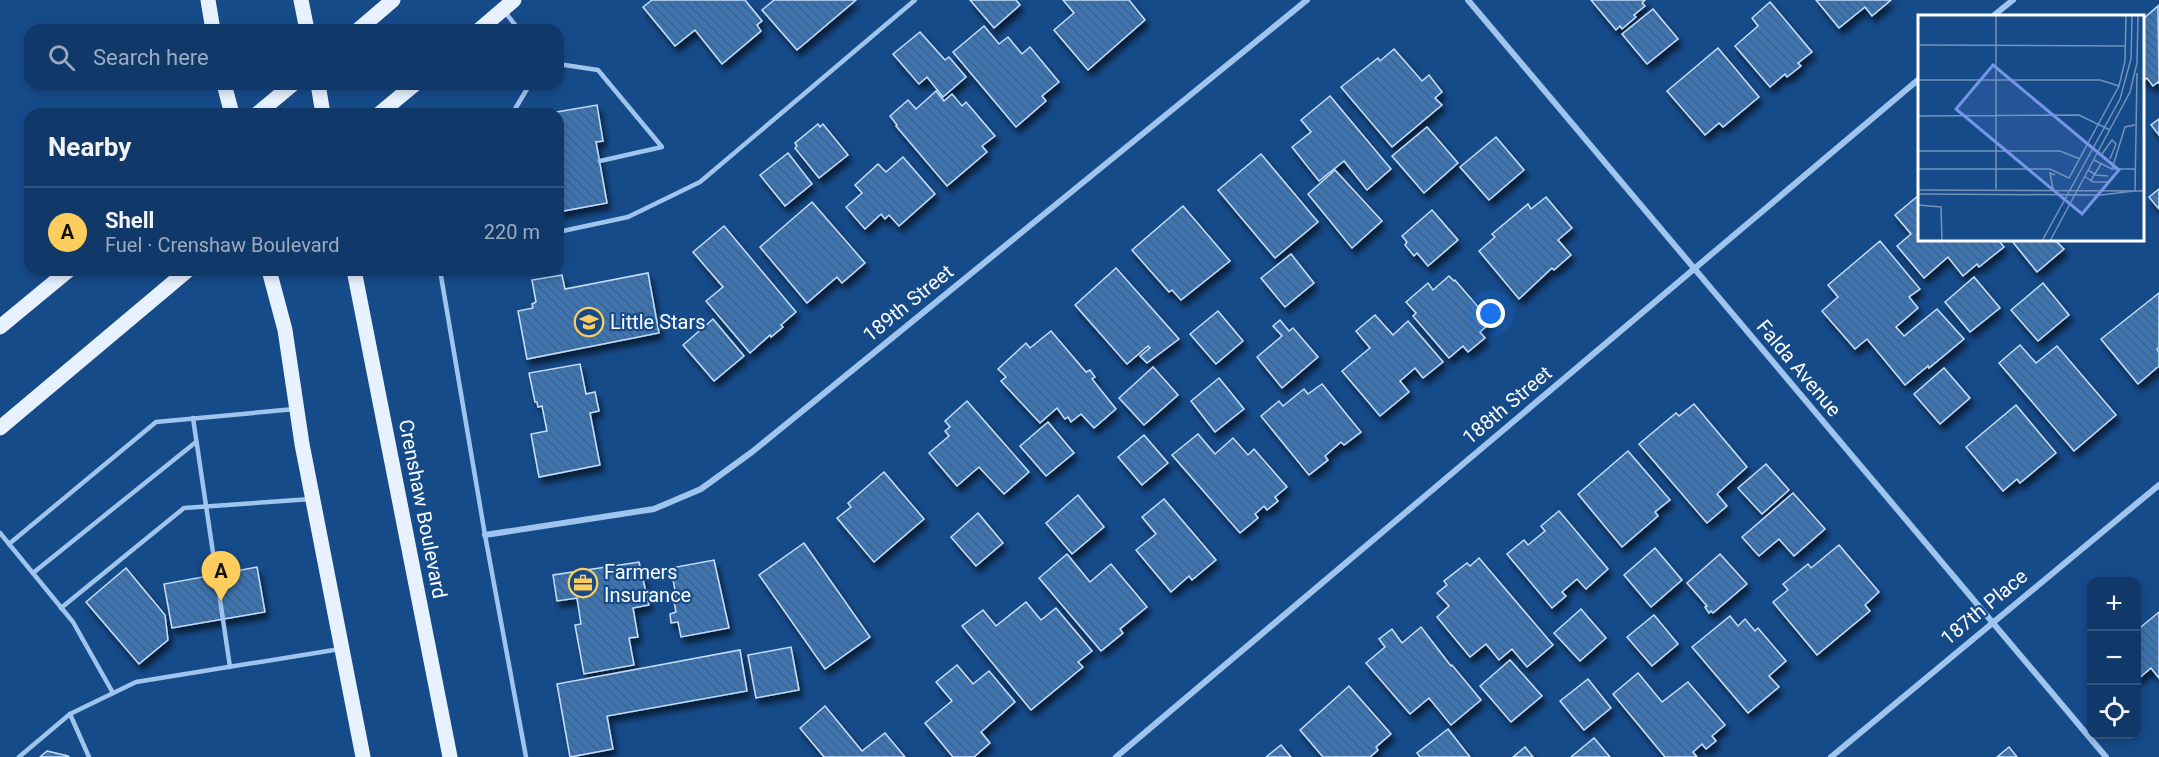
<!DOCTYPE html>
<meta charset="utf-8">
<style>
body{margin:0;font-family:Roboto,sans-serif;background:#1e4371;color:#f1f3f6}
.controls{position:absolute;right:18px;bottom:18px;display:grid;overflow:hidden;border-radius:12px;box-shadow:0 3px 9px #0003}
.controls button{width:54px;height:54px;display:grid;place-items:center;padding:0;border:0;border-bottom:2px solid #30527c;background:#103868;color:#f1f3f6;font:30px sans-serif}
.you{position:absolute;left:1491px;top:314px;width:21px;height:21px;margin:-15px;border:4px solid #fff;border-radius:50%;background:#1a73e8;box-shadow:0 0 0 9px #1a73e833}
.badge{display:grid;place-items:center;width:39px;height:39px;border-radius:50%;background:#ffcd5d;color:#111;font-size:20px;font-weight:700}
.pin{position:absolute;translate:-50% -50px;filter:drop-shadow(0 2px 3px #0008)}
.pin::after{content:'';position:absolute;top:32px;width:21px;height:18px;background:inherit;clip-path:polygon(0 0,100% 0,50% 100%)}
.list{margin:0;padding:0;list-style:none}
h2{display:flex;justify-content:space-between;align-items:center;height:78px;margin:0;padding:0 24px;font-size:26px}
h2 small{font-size:20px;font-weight:400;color:#9cacc0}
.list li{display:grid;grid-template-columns:39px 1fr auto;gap:18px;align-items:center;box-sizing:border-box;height:90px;padding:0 24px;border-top:2px solid #30527c}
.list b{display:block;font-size:22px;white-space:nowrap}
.list p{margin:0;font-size:20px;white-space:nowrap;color:#9cacc0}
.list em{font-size:20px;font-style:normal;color:#9cacc0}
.icon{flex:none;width:33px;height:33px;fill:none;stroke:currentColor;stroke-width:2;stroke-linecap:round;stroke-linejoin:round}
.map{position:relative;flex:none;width:2159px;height:757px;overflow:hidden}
.search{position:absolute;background:#103868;box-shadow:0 3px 9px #0003;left:24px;top:24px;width:540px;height:66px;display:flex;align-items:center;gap:15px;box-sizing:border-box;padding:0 21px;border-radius:18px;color:#9cacc0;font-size:22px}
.panel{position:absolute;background:#103868;box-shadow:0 3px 9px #0003;left:24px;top:108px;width:540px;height:168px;border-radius:18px}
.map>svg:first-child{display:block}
.building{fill:url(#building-back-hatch);stroke:#c5defb;stroke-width:1.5;filter:url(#shadow)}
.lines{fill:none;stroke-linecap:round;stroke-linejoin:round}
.lane{stroke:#9fc5ef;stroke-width:4.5}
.street{stroke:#9fc5ef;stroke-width:6}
.primary{stroke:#e7f1ff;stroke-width:15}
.labels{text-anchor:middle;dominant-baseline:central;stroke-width:4.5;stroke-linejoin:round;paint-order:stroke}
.street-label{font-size:20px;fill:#fff;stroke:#164b8a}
.poi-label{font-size:20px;fill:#fff;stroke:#164b8a;text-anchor:start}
.inset-road{fill:none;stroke:#7393b9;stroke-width:1.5}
.view{fill:#7795e8;fill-opacity:0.15;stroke:#7795e8;stroke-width:3}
.inset-edge{fill:none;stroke:#fff;stroke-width:3}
</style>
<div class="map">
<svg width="2159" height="757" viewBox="0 0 2159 757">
<defs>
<pattern id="building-back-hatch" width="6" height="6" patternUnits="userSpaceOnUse" patternTransform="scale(1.5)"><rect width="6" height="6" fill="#3e75b3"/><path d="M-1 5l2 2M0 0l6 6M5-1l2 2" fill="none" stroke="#456080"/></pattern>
<filter id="shadow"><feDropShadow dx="3.5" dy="6" stdDeviation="3" flood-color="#0009"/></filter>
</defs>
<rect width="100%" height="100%" fill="#164b8a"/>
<g class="building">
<polygon points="652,0 745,0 762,21 757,25 761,31 722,64 695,30 675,46 643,7"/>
<polygon points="774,0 856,0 797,50 762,10"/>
<polygon points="970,0 1016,0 1020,5 994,28"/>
<polygon points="1063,0 1129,0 1145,20 1088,70 1054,30 1074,13"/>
<polygon points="1591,0 1645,0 1642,3 1645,6 1634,15 1636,17 1622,29 1620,26 1616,30"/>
<polygon points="1816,0 1891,0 1872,16 1865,7 1839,28"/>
<polygon points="1770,2 1812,52 1798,63 1801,66 1787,77 1785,74 1770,87 1735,46 1758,26 1752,18"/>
<polygon points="2158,6 2159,84 2158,82 2153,86 2147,78 2142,82 2142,27 2144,26 2142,20"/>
<polygon points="1653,9 1678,39 1647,64 1622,34"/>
<polygon points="984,26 999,44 1008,37 1022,54 1030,47 1059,82 1042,96 1046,101 1016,127 953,52"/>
<polygon points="920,32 945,60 949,57 966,77 943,97 927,77 919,84 893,54"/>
<polygon points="1718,48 1759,97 1723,127 1719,123 1705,135 1667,91"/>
<polygon points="1394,49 1422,81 1429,75 1442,92 1435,98 1442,105 1392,147 1341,87 1378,58 1380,61"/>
<polygon points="936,91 944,101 952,94 962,106 966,102 995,136 982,146 987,152 947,186 896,126 897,125 890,116 908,100 916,109"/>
<polygon points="1330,96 1391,169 1367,190 1344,161 1319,181 1292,147 1311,132 1301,120"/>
<polygon points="597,105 603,141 596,142 607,203 558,212 558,114 545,114"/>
<polygon points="2159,119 2159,135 2151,125"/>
<polygon points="818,124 820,127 823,124 848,155 819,178 795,148 797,146 795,143"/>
<polygon points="1427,127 1458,163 1424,193 1392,156"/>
<polygon points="1496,137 1524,170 1489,200 1460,167"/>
<polygon points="788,153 812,184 785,206 760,175"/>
<polygon points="1261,154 1318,222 1275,258 1218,190"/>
<polygon points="903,157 935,194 899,226 889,215 885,219 881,214 865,229 846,207 862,193 855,185 878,164 886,172"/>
<polygon points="1335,170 1382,221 1352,248 1308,194"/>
<polygon points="2159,189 2159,209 2149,197"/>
<polygon points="1919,195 1919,240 1998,240 2004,247 1979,267 1977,264 1963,276 1948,257 1924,278 1897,246 1911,234 1895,215"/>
<polygon points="1546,197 1572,228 1558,240 1571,255 1554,270 1552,268 1519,299 1479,251 1495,237 1492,234 1528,204 1531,209"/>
<polygon points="812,202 865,263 842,283 837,277 807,303 760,247"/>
<polygon points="1183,206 1230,261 1181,300 1172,290 1169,292 1132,250"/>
<polygon points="1432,210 1458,240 1428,266 1417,253 1414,256 1405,245 1407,242 1402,236"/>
<polygon points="724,226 796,312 781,325 783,327 771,337 770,335 750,353 706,301 723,287 693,252"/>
<polygon points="2013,240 2059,240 2057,242 2064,249 2037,272 2012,241"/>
<polygon points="1880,241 1920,289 1909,297 1918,308 1896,327 1904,336 1937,309 1964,339 1929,368 1928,366 1905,385 1867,339 1855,349 1822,311 1838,297 1828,285"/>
<polygon points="1291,254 1314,283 1285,307 1261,278"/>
<polygon points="1116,268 1179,339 1147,363 1140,356 1150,348 1148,346 1127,364 1075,305"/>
<polygon points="648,273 659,333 527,359 518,311 533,308 532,304 536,302 532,280 562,275 565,289"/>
<polygon points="1449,276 1454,281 1455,280 1491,322 1480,332 1485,338 1468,352 1463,346 1449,358 1413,316 1416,313 1406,302 1428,283 1433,290"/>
<polygon points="1974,277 2000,308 1970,332 1945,302"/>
<polygon points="2043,283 2069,315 2038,341 2011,310"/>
<polygon points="2159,293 2159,347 2157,349 2159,352 2159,366 2138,384 2101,339"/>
<polygon points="1218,311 1243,341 1216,364 1190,334"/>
<polygon points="1375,315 1393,335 1408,321 1443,362 1423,378 1415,368 1400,381 1409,392 1380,416 1342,371 1370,348 1356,331"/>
<polygon points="713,319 744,356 714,381 683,345"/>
<polygon points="1280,320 1289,331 1293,328 1318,357 1282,388 1257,357 1282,336 1273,326"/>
<polygon points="1051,331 1086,372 1090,370 1095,377 1092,379 1116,409 1094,428 1081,414 1071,422 1068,417 1065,419 1057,408 1040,423 1001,381 1006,377 998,369 1026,343 1030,348"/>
<polygon points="2020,345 2036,363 2057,346 2116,415 2074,451 1999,363"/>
<polygon points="580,364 586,394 595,392 599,411 590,413 600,465 539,477 531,434 547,431 542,406 538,407 537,402 535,402 529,373"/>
<polygon points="1153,367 1178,395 1144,425 1119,398"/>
<polygon points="1944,368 1970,398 1940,424 1914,394"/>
<polygon points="1219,378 1244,409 1215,432 1191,401"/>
<polygon points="1322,384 1361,432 1344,445 1341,442 1325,456 1328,460 1309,475 1261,416 1279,401 1283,406 1304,389 1308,394"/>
<polygon points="967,401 1029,472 1004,494 979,467 957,486 929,453 949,436 945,431 950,427 945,421"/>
<polygon points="1694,404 1747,467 1717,494 1727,506 1707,523 1639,444 1676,413 1679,416"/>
<polygon points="2016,405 2056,453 2020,483 2017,479 2003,491 1966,447"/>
<polygon points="1048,422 1074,453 1046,476 1020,446"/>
<polygon points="1198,434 1215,454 1233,438 1248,455 1254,449 1287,487 1275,497 1278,501 1267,510 1264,506 1255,514 1258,518 1240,533 1172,455"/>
<polygon points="1144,435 1168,463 1142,485 1118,457"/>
<polygon points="1628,451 1670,500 1655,512 1658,516 1622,547 1578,494"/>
<polygon points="1766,464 1789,490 1762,514 1738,488"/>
<polygon points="884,472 924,519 874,562 837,518 851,507 848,503"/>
<polygon points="1793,493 1825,529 1794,556 1779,539 1759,556 1742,537"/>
<polygon points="1078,495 1104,527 1072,554 1046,523"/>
<polygon points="1164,499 1216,560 1192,580 1189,576 1171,592 1136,550 1156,534 1142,517"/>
<polygon points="1559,511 1608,569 1586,589 1577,579 1562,592 1566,596 1552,608 1507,554 1524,540 1528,545 1545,531 1541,526"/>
<polygon points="978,513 1003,543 976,566 951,537"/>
<polygon points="804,543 870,637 825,669 759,575"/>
<polygon points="1839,545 1879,592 1865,605 1870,611 1817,655 1773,602 1788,590 1783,584 1808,564 1811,568"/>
<polygon points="1655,548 1682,580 1651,607 1624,575"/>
<polygon points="1067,554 1090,582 1111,564 1147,607 1120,629 1123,633 1101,651 1039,578"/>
<polygon points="1720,554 1747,584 1713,613 1711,611 1709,613 1705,607 1707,606 1687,583"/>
<polygon points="1479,558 1553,645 1527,667 1512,649 1499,660 1486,644 1470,657 1437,617 1449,606 1437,593 1447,585 1444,581 1467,563 1470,566"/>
<polygon points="714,560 729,628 681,637 678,622 671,623 670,614 676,612 673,597 676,596 671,568"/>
<polygon points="639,562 649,605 633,608 638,637 629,638 634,665 584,674 575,625 581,624 577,598 557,601 553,575"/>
<polygon points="257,567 265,612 172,628 164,584"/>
<polygon points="126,568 165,615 168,640 139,664 86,602"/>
<polygon points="1026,602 1041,620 1056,608 1092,651 1078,662 1083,667 1031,710 962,626 983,610 996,626"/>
<polygon points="1581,609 1606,638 1580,661 1554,633"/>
<polygon points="2159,612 2159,678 2151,668 2138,679 2136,677 2136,631"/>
<polygon points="1654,615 1678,644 1652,666 1627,637"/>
<polygon points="1730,616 1738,626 1745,619 1755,631 1758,628 1786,661 1769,676 1779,687 1748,713 1692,647"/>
<polygon points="1421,627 1451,666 1452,665 1481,700 1451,725 1429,698 1410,714 1366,663 1385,647 1379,639 1392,629 1402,643"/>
<polygon points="791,647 799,690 756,698 748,655"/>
<polygon points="740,650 747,691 607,716 613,749 570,757 557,684"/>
<polygon points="1510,660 1542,696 1511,722 1480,686"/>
<polygon points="957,665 973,684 989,671 1015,702 981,732 990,743 974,757 953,757 925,723 952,701 936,682"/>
<polygon points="1638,673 1662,702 1688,682 1725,725 1712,736 1716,741 1706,749 1702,744 1693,752 1697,757 1665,757 1613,694"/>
<polygon points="1588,679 1611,708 1584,730 1560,701"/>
<polygon points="1349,686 1391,734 1376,747 1378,750 1370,757 1323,757 1300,730"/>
<polygon points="825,706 862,751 885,733 905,757 824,757 800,728"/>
<polygon points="1448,729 1470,757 1420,757 1417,753"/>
<polygon points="1594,738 1610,757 1571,757"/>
<polygon points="1281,745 1291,757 1266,757"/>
<polygon points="1525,747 1533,757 1513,757"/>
<polygon points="2009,747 2017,757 1997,757"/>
<polygon points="47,751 68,756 69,757 40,757"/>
</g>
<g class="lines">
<g class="lane">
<polyline points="505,12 519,30"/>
<polyline points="558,64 598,70 662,147 600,161"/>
<polyline points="512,114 530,84"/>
<polyline points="558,232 628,217 700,182 915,0"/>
<polyline points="440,270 485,535 526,757"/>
<polyline points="193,418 230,667"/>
<polyline points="0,533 73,622 113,693"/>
<polyline points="9,544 156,422 295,409"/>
<polyline points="33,573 196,442"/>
<polyline points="61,608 184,508 311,499"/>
<polyline points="70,714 136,682 340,649"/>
<polyline points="19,757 70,714 89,757"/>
</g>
<g class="street">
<polyline points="1468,0 2106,757"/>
<polyline points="1993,16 2013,0"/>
<polyline points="485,535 654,509 701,489 752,452 1307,0"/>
<polyline points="1116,757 1919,79"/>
<polyline points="1831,757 2159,485"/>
</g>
<g class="primary">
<polyline points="208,0 213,30"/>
<polyline points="301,0 307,30"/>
<polyline points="358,30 393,0"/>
<polyline points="479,30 514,0"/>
<polyline points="224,84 232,114"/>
<polyline points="318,84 323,114"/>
<polyline points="257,114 293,84"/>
<polyline points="379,114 415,84"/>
<polyline points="269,270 285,330 302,444 363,757"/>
<polyline points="354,270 450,757"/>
<polyline points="0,327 69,270"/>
<polyline points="0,428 188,270"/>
</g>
</g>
<defs>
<g id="school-ring" transform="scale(1.5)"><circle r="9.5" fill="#164b8a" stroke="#ffcd5d" stroke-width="1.5"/><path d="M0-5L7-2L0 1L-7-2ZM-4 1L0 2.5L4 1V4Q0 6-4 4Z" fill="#ffcd5d"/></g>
<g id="office-ring" transform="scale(1.5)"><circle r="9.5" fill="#164b8a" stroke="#ffcd5d" stroke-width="1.5"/><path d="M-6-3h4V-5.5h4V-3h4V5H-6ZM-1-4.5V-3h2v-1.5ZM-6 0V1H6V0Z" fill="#ffcd5d"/></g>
</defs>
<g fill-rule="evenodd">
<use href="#school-ring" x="589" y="322"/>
<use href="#office-ring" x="583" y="583"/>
</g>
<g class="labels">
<g class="street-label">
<text transform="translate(908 303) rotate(-39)">189th Street</text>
<text transform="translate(1799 368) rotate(50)">Falda Avenue</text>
<text transform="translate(1507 405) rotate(-40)">188th Street</text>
<text transform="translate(423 509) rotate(79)">Crenshaw Boulevard</text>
<text transform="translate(1984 607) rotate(-40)">187th Place</text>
</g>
<g class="poi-label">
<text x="610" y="322">Little Stars</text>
<text x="604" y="572">Farmers<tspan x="604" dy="23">Insurance</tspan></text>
</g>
</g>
<g transform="translate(1918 15)">
<rect width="226" height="226" fill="#164b8a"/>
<path class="inset-road" d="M78 0V174M0 30 208 31M0 65H182L201 71M0 101 161 100 192 115M0 136H142L162 144M184 139 194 125 198 129 192 144M176 145 194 154M0 154H132L151 163 201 71 207 46 208 0M217 154H194L207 112 217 110M170 155 178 160 190 161M166 161 175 167H190M173 165 183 149M135 174 132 158 137 160M0 175 227 176M217 176 219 58M0 179 183 180 216 176M0 190 23 192 24 226M124 226 202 84 213 44 214 0M132 226 212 77 219 48 220 0"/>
<path class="view" d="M75 50 201 155 164 199 38 94Z"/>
<rect width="226" height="226" class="inset-edge"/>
</g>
</svg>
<div class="controls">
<button>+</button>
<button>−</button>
<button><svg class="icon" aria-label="locate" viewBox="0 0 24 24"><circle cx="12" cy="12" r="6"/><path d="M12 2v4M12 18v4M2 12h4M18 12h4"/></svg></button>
</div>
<div class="you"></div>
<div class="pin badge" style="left:221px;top:601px">A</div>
<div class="search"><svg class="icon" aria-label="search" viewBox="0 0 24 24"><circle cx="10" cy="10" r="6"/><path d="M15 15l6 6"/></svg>Search here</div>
<section class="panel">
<h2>Nearby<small></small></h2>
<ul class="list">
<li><span class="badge">A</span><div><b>Shell</b><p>Fuel · Crenshaw Boulevard</p></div><em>220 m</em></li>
</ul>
</section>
</div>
